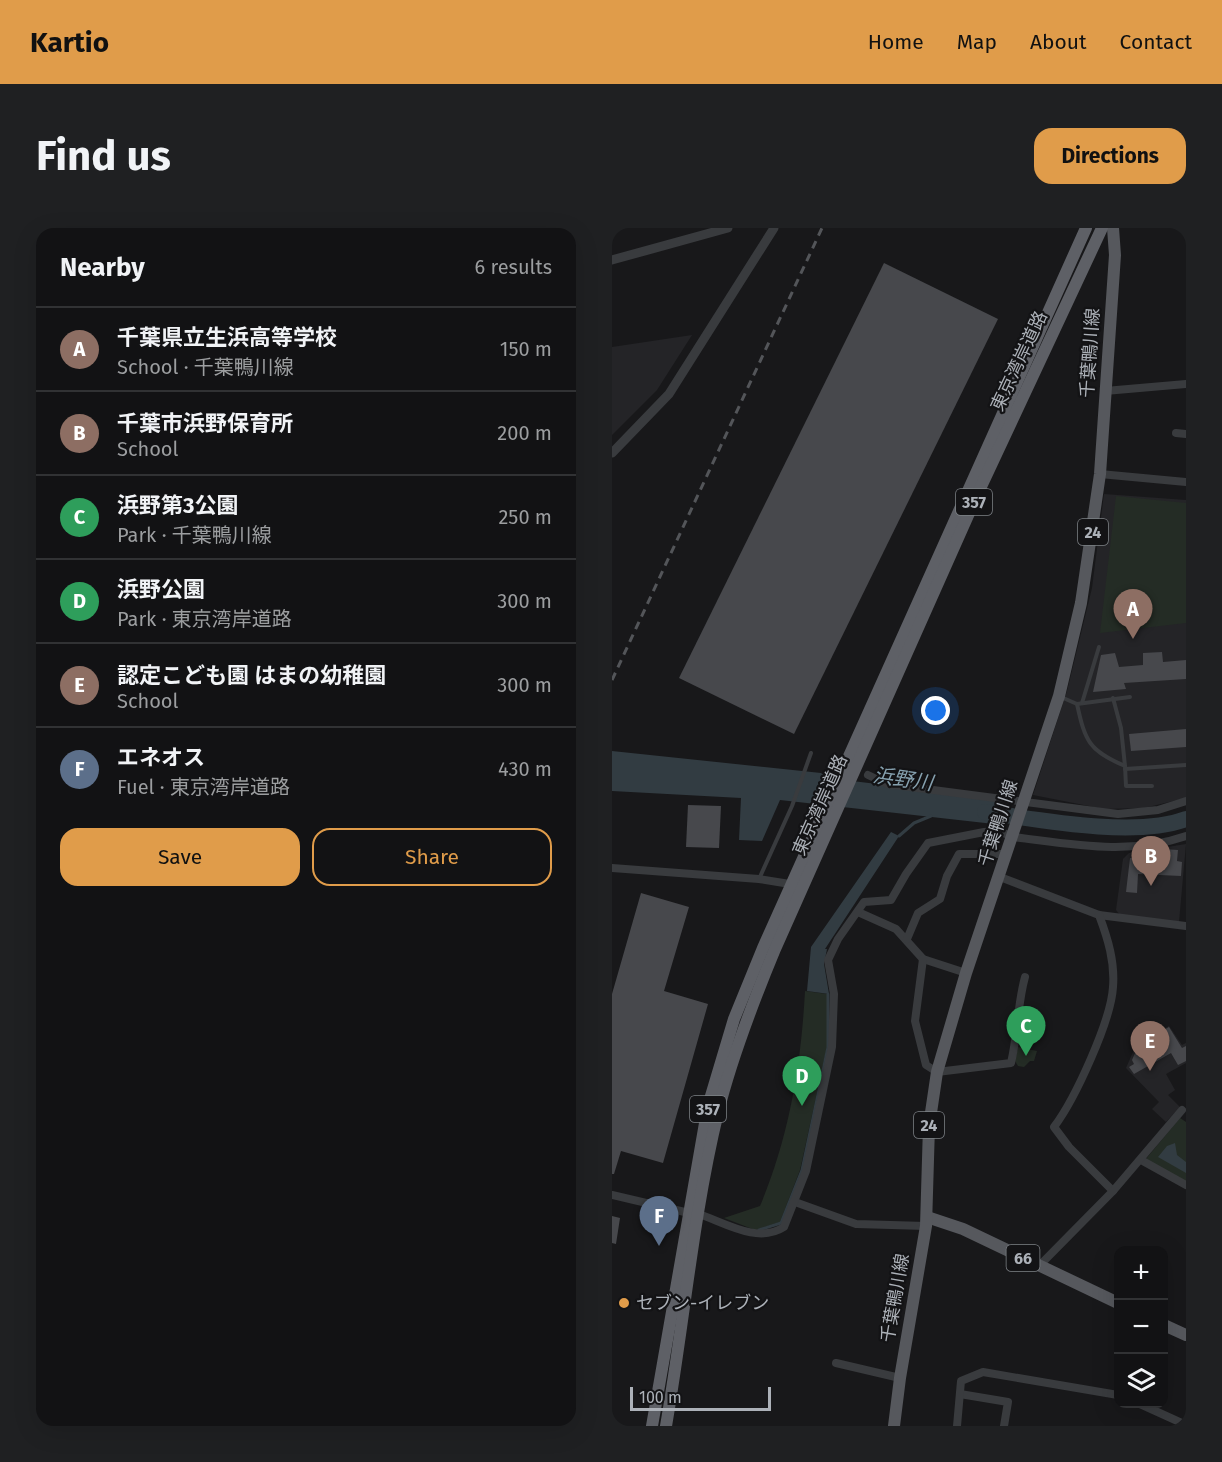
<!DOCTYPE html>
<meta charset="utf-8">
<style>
body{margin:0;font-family:"Fira Sans","Noto Sans JP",sans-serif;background:#1f2022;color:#f1f3f6}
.controls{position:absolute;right:18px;bottom:18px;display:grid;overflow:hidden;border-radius:12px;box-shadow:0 6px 24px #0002}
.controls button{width:54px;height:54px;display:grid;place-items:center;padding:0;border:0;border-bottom:2px solid #313234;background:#121214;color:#f1f3f6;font:30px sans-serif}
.scale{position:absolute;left:18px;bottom:15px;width:141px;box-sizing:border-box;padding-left:6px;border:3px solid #acb1b8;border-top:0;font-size:16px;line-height:21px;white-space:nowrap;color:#acb1b8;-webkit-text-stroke:4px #131315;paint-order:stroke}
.you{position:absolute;left:324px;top:483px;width:21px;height:21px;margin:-15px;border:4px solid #fff;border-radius:50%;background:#1a73e8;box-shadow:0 0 0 9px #1a73e833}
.badge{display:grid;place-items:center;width:39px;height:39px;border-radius:50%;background:#e09c4a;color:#fff;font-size:20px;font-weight:700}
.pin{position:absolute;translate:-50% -50px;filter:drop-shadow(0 2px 3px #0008)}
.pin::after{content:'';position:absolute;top:32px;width:21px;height:18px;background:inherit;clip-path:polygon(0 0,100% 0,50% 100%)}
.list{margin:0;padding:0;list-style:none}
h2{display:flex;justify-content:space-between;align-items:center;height:78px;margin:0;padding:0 24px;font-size:26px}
h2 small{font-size:20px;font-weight:400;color:#9c9ea0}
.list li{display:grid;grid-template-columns:39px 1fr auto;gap:18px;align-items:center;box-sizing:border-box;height:84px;padding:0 24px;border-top:2px solid #313234}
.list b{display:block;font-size:22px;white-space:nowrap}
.list p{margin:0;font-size:20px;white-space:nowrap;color:#9c9ea0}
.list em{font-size:20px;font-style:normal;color:#9c9ea0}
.actions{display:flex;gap:12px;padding:18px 24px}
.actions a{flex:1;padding:14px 0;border:2px solid #e09c4a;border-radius:18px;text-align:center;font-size:21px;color:#e09c4a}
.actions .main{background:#e09c4a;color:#111}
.icon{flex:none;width:33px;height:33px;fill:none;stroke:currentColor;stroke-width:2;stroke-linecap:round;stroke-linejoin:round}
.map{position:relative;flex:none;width:574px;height:1198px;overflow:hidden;border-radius:18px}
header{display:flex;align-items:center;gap:36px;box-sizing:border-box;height:84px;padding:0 30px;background:#e09c4a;color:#111}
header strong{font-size:28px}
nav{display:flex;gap:33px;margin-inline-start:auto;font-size:21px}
.intro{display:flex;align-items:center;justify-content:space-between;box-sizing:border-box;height:144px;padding:0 36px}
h1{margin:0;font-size:42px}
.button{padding:15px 27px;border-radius:18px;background:#e09c4a;color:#111;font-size:21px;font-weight:700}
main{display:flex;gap:36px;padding:0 36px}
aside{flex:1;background:#121214;border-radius:18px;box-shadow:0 6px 24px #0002}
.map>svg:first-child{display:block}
.built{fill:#242427}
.green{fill:#242c25}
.water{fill:#323c42}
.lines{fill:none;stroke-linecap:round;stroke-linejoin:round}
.stream{stroke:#323c42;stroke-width:3}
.river{stroke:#323c42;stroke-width:16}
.building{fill:#47484c}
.service{stroke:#393b3e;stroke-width:4}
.minor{stroke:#393b3e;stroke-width:8}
.tertiary{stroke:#393b3e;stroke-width:9}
.primary{stroke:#56585d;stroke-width:12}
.trunk{stroke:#5e6066;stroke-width:12}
.rail{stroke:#535559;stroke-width:3;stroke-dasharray:8 6;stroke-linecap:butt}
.poi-dot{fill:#e09c4a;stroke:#131315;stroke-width:2}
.labels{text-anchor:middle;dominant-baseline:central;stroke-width:4.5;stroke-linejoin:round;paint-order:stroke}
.shield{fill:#131315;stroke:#7e8287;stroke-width:1.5}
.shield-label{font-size:16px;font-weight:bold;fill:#acb1b8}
.street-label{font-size:18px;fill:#acb1b8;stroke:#131315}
.poi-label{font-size:18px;fill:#acb1b8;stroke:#131315;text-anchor:start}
.water-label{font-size:20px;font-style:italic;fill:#86a1af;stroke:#131315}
</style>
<header>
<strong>Kartio</strong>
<nav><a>Home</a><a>Map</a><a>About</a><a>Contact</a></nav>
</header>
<div class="intro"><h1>Find us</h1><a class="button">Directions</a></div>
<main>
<aside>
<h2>Nearby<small>6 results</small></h2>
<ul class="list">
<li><span class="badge" style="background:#8d6e63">A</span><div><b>千葉県立生浜高等学校</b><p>School · 千葉鴨川線</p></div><em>150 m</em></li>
<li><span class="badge" style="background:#8d6e63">B</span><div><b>千葉市浜野保育所</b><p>School</p></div><em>200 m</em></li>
<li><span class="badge" style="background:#2e9e5b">C</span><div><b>浜野第3公園</b><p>Park · 千葉鴨川線</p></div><em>250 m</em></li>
<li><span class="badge" style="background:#2e9e5b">D</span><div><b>浜野公園</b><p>Park · 東京湾岸道路</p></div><em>300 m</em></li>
<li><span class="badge" style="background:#8d6e63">E</span><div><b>認定こども園 はまの幼稚園</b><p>School</p></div><em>300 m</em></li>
<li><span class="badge" style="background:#5c6f8a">F</span><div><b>エネオス</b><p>Fuel · 東京湾岸道路</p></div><em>430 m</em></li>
</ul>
<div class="actions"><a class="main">Save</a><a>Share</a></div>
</aside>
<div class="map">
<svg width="574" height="1198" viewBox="0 0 574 1198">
<rect width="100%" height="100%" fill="#18181a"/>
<g class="built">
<polygon points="80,107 45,162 0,207 0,119"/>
<polygon points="492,266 574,272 574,570 532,580 492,581 421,567 455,463 480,360"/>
<polygon points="574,616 567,694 508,687 504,682 511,631 517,625"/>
<polygon points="557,798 570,817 574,815 574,835 554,846 563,862 556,867 568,879 554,894 540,881 547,874 514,840 524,817"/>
</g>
<g class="green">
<polygon points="504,268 574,275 574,395 488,405"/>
<path d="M193 763 215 766V819L188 942 168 994 143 1002 112 990 148 978C177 909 189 838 193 763Z"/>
<polygon points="406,819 425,823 422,833 418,833 412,839 406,838 403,833"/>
<polygon points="568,890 574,894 574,954 533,932"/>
</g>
<g class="water">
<polygon points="0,523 209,545 215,550 399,572 391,597 168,572 150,613 127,612 129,570 0,563"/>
<polygon points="279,604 287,608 213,721 215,721 212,736 217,766 195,763 199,719"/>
<polygon points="563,915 565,927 574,934 574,945 546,929 555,918"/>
</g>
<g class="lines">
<g class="stream">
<polyline points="287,608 302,595 319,588"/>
<polyline points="147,1002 169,995 190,942 216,819 216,766"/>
</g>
<path class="river" d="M373 584C427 592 524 610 574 591"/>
</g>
<g class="building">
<polygon points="272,35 386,91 182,506 67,450"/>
<polygon points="550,424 551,434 574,432 574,451 512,455 514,461 481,464 489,427 503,425 507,439 531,437 531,425"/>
<polygon points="574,501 574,519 519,523 517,506"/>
<polygon points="76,577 109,578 107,620 74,619"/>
<polygon points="551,621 566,622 565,633 570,634 569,648 526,646 525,665 514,664 518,630 535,632 536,626 550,627"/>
<polygon points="29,665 77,679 52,763 96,776 51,935 9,923 2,946 0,946 0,766"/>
<polygon points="557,799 570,820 574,818 574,833 566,837 559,825 522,846 517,839 522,836 520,832 527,816"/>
<polygon points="0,988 8,990 4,1016 0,1015"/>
</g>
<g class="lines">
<g class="service">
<polyline points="449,469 465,476 518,469"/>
<polyline points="501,470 509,500 513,538"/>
<polyline points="470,475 487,419"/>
<path d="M465 476C473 513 477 523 513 538L514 558H540"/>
<polyline points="513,541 574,537"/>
<polyline points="147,651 180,578 199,525"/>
</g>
<g class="minor">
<polyline points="493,163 574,156"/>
<polyline points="564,205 574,206"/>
<polyline points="488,246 574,254"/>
<polyline points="256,547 275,556 506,586 546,582 574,573"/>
<polyline points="0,640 147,651 184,657"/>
<polyline points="388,649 487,687 574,698"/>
<polyline points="246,684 284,701 311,731 354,745"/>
<path d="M487 687C496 711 503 734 501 759 499 793 463 871 442 899L457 919 501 963"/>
<polyline points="295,711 306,685 328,671 335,648 347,626 395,626"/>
<path d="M311 731 303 793 314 837 325 844 399 835C406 806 405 778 413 749"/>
<polyline points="529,932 574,957"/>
<polyline points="0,967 77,985"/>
<polyline points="183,974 244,996 314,998"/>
<path d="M87 986C113 995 146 1016 172 999L194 943 220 819 222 766 216 732 226 711 252 674 279 672 294 646 316 615 372 604 387 603 401 609C459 616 517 628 574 608"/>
<polyline points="427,1038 501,963 570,882"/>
<polyline points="224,1135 288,1150"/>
<polyline points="348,1166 396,1174 392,1198"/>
<polyline points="528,1176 574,1197"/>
<polyline points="345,1198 349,1153 371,1144 506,1167"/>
</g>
<g class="tertiary">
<polyline points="0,32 116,0"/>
<polyline points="0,225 57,166 162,0"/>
</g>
<g class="primary">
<polyline points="315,989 351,1001 506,1075"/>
<polyline points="552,1097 574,1107"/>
<polyline points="282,1198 288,1150 314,998 317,898 325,844 354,745 447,468 469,375 488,246 503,27 501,0"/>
</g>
<g class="trunk">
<polyline points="40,1198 96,878 122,791 151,720 474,0"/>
<path d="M54 1198C72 1094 81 987 106 884 120 828 141 774 163 721L366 265 490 0"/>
</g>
<polyline class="rail" points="0,452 210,0"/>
</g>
<circle class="poi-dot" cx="12" cy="1075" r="6"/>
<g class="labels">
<g class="shield">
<rect x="344" y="261" width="36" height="26" rx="4.5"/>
<rect x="466" y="291" width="30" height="26" rx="4.5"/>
<rect x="78" y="868" width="36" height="26" rx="4.5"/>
<rect x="302" y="884" width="30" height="26" rx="4.5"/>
<rect x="394.5" y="1017" width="33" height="26" rx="4.5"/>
</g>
<g class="shield-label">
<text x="362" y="274">357</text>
<text x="481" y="304">24</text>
<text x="96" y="881">357</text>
<text x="317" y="897">24</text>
<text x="411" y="1030">66</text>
</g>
<g class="street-label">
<text transform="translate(478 125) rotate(-86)">千葉鴨川線</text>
<text transform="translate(407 133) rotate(-65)">東京湾岸道路</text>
<text transform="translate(208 577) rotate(-66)">東京湾岸道路</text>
<text transform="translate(386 595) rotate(-72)">千葉鴨川線</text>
<text transform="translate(283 1070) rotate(-80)">千葉鴨川線</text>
</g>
<g class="poi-label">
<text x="24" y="1075">セブン-イレブン</text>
</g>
<g class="water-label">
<text transform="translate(291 551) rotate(8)">浜野川</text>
</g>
</g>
</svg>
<div class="controls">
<button>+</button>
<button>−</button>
<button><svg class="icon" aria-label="layers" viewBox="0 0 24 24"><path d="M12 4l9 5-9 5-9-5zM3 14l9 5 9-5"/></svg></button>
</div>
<div class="scale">100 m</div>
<div class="you"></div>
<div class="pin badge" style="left:521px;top:411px;background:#8d6e63">A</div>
<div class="pin badge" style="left:539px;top:658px;background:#8d6e63">B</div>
<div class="pin badge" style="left:414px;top:828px;background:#2e9e5b">C</div>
<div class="pin badge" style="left:190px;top:878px;background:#2e9e5b">D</div>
<div class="pin badge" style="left:538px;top:843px;background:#8d6e63">E</div>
<div class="pin badge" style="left:47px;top:1018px;background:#5c6f8a">F</div>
</div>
</main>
